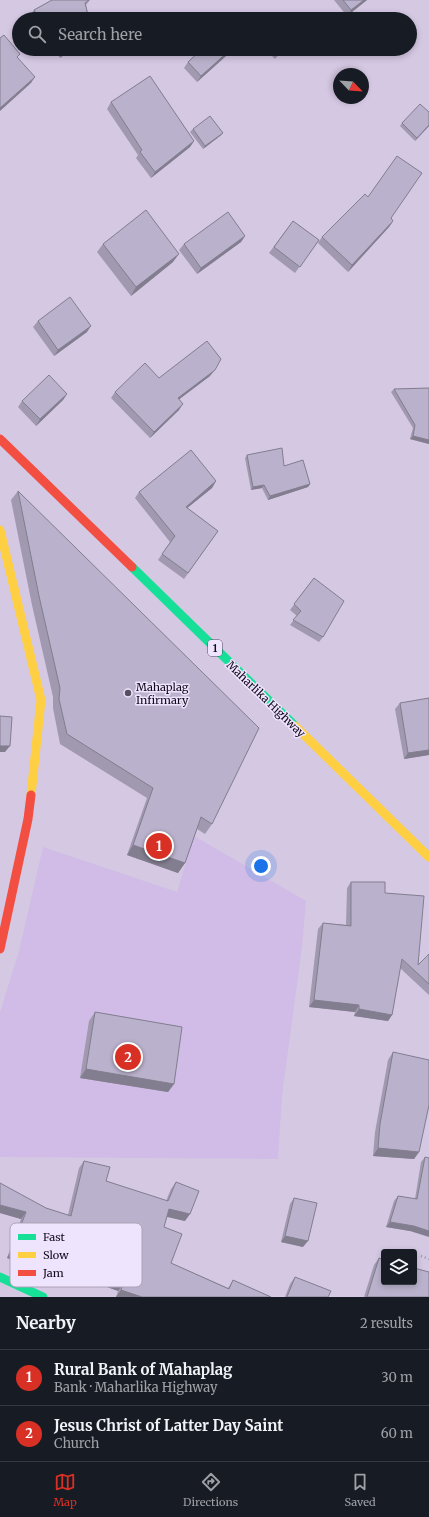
<!DOCTYPE html>
<meta charset="utf-8">
<style>
body{margin:0;font-family:Merriweather,serif;background:#242831;color:#f1f3f6}
.controls{position:absolute;right:12px;bottom:12px;display:grid;overflow:hidden;border-radius:4px;box-shadow:0 2px 6px #0003}
.controls button{width:36px;height:36px;display:grid;place-items:center;padding:0;border:0;border-bottom:1px solid #363941;background:#171b24;color:#f1f3f6;font:20px sans-serif}
.compass{position:absolute;left:333px;top:68px;width:36px;height:36px;border-radius:50%;background:#171b24;box-shadow:0 2px 6px #0003;rotate:115deg}
.you{position:absolute;left:261px;top:866px;width:14px;height:14px;margin:-10px;border:3px solid #fff;border-radius:50%;background:#1a73e8;box-shadow:0 0 0 6px #1a73e833}
.badge{display:grid;place-items:center;width:26px;height:26px;border-radius:50%;background:#d93025;color:#fff;font-size:13px;font-weight:700}
.pin{position:absolute;translate:-50% -50%;border:2px solid #fff;box-shadow:0 1px 4px #0006}
.list{margin:0;padding:0;list-style:none}
h2{display:flex;justify-content:space-between;align-items:center;height:52px;margin:0;padding:0 16px;font-size:17px}
h2 small{font-size:13px;font-weight:400;color:#9ea1a6}
.list li{display:grid;grid-template-columns:26px 1fr auto;gap:12px;align-items:center;box-sizing:border-box;height:56px;padding:0 16px;border-top:1px solid #363941}
.list b{display:block;font-size:15px;white-space:nowrap}
.list p{margin:0;font-size:13px;white-space:nowrap;color:#9ea1a6}
.list em{font-size:13px;font-style:normal;color:#9ea1a6}
.icon{flex:none;width:22px;height:22px;fill:none;stroke:currentColor;stroke-width:2;stroke-linecap:round;stroke-linejoin:round}
.map{position:relative;flex:none;width:429px;height:1297px;overflow:hidden}
.search{position:absolute;background:#171b24;box-shadow:0 2px 6px #0003;left:12px;right:12px;top:12px;height:44px;display:flex;align-items:center;gap:10px;box-sizing:border-box;padding:0 14px;border-radius:22px;color:#9ea1a6;font-size:15px}
.sheet{height:164px;background:#171b24}
nav{display:flex;justify-content:space-around;align-items:center;box-sizing:border-box;height:56px;border-top:1px solid #363941;background:#171b24;font-size:11px;color:#9ea1a6}
nav a{display:grid;justify-items:center;gap:2px}
nav .on{color:#d93025}
.map>svg:first-child{display:block}
.built{fill:#d0bce6}
.lines{fill:none;stroke-linecap:round;stroke-linejoin:round}
.path{stroke:#979499;stroke-width:2.5;stroke-dasharray:1 3;stroke-linecap:butt}
.fast{stroke:#16e098;stroke-width:9}
.slow{stroke:#ffcf43;stroke-width:9}
.jam{stroke:#f24e42;stroke-width:9}
.wall{fill:#a099af}
.shaded-wall{fill:#827d8f}
.building{fill:#bab2cc;stroke:#827d8f}
.poi-dot{fill:#574c61;stroke:#efe4fd;stroke-width:1.5}
.labels{text-anchor:middle;dominant-baseline:central;stroke-width:3;stroke-linejoin:round;paint-order:stroke}
.shield{fill:#efe4fd;stroke:#554b5f;stroke-width:1}
.shield-label{font-size:10px;font-weight:bold;fill:#130a1b}
.poi-label{font-size:11px;fill:#130a1b;stroke:#efe4fd;text-anchor:start}
.street-label{font-size:11px;fill:#130a1b;stroke:#efe4fd}
.key{fill:#efe4fd;stroke:#ada3b9;stroke-width:1}
.key-label{font-size:11px;fill:#130a1b}
</style>
<div class="map">
<svg width="429" height="1297" viewBox="0 0 429 1297">
<rect width="100%" height="100%" fill="#d5c8e3"/>
<polygon class="built" points="194,836 306,901 302,947 282,1095 278,1159 0,1157 0,1012 19,951 43,847 177,892"/>
<g class="lines">
<polyline class="path" points="421,1256 429,1259"/>
<g class="fast">
<polyline points="132,567 295,726"/>
<polyline points="0,1277 43,1297"/>
</g>
<g class="slow">
<polyline points="0,530 41,700 31,795"/>
<polyline points="295,726 429,857"/>
</g>
<g class="jam">
<polyline points="0,439 132,567"/>
<polyline points="0,949 28,819 31,795"/>
</g>
</g>
<g class="wall">
<polygon points="52,0 90,0 86,5 89,19 34,19 31,14 34,10"/>
<polygon points="334,0 367,0 347,16"/>
<polygon points="53,49 72,49 60,58"/>
<polygon points="265,49 284,49 275,59"/>
<polygon points="226,56 197,82 184,68 188,62"/>
<polygon points="111,102 194,141 190,147 151,178 136,158 138,155 107,109"/>
<polygon points="429,112 429,126 415,141 400,126 402,123"/>
<polygon points="193,129 223,133 220,136 203,149 190,132"/>
<polygon points="391,218 393,221 389,227 348,272 318,243 322,237"/>
<polygon points="293,221 319,240 295,273 269,253"/>
<polygon points="245,236 241,242 197,274 179,250 184,244"/>
<polygon points="103,244 173,262 131,296 97,252"/>
<polygon points="38,321 87,332 54,356 33,327"/>
<polygon points="210,376 179,399 179,410 150,438 111,398 115,392 159,378"/>
<polygon points="429,388 429,444 410,439 413,428 391,392 394,389"/>
<polygon points="67,394 63,400 36,426 18,407 22,401"/>
<polygon points="247,455 284,466 310,484 308,487 268,500 262,488 251,490 245,458"/>
<polygon points="216,481 212,488 187,508 218,531 184,579 158,560 170,542 135,498 139,492"/>
<polygon points="18,491 212,824 205,834 197,829 185,863 178,873 127,855 147,798 60,744 53,708 53,697 32,605 11,500"/>
<polygon points="314,578 323,637 319,642 290,625 297,616 290,610"/>
<polygon points="429,698 429,755 404,759 395,709 400,703"/>
<polygon points="351,882 385,893 418,965 429,954 429,995 400,968 392,1015 388,1021 354,1016 355,1012 309,1007 318,929 323,923 346,925 347,888"/>
<polygon points="95,1012 174,1084 168,1092 80,1078 89,1021"/>
<polygon points="393,1052 419,1152 414,1159 373,1156 375,1132 388,1060"/>
<polygon points="425,1157 429,1158 410,1231 386,1227 394,1201 398,1196 415,1199 421,1162"/>
<polygon points="84,1161 106,1181 166,1201 171,1189 176,1182 185,1221 167,1217 164,1227 171,1263 228,1288 233,1280 271,1297 116,1297 118,1291 73,1274 67,1285 40,1273 42,1270 7,1258 21,1219 0,1213 46,1208 68,1215 79,1168"/>
<polygon points="294,1198 303,1247 281,1242 290,1204"/>
<polygon points="379,1258 429,1297 364,1297 374,1265"/>
<polygon points="295,1277 328,1297 285,1297 290,1284"/>
</g>
<g class="shaded-wall">
<polygon points="364,0 367,0 347,16 351,10"/>
<polygon points="69,49 72,49 60,58 63,54"/>
<polygon points="230,50 226,56 197,82 201,76"/>
<polygon points="35,77 31,83 0,111 0,108"/>
<polygon points="429,125 429,126 415,141 417,138"/>
<polygon points="223,133 220,136 203,149 205,146"/>
<polygon points="194,141 190,147 151,178 155,172"/>
<polygon points="393,221 389,227 348,272 352,265"/>
<polygon points="245,236 241,242 197,274 201,268"/>
<polygon points="179,254 173,262 131,296 136,287"/>
<polygon points="91,326 87,332 54,356 58,350"/>
<polygon points="215,370 210,376 173,404 178,398"/>
<polygon points="67,394 63,400 36,426 40,419"/>
<polygon points="183,404 179,410 150,438 154,432"/>
<polygon points="413,436 429,440 429,444 410,439"/>
<polygon points="216,481 212,488 181,513 186,507"/>
<polygon points="310,484 308,487 268,500 270,496"/>
<polygon points="264,485 262,488 251,490 253,487"/>
<polygon points="0,746 10,746 5,752 0,752"/>
<polygon points="429,750 429,755 404,759 408,753"/>
<polygon points="133,845 185,863 178,873 127,855"/>
<polygon points="314,1000 359,1005 355,1012 309,1007"/>
<polygon points="359,1009 392,1015 388,1021 354,1016"/>
<polygon points="86,1069 174,1084 168,1092 80,1078"/>
<polygon points="378,1148 419,1152 414,1159 373,1156"/>
<polygon points="0,1205 26,1212 21,1219 0,1213"/>
<polygon points="169,1209 190,1214 185,1221 164,1216"/>
<polygon points="390,1222 414,1226 429,1231 429,1237 410,1231 386,1227"/>
<polygon points="285,1236 308,1241 303,1247 281,1242"/>
<polygon points="11,1251 46,1263 42,1270 7,1258"/>
<polygon points="77,1267 123,1284 118,1291 72,1274"/>
<polygon points="121,1290 142,1297 116,1297"/>
</g>
<g class="building">
<polygon points="52,0 89,0 85,3 89,19 40,19 34,10"/>
<polygon points="343,0 364,0 351,10"/>
<polygon points="4,35 20,54 17,57 35,77 0,108 0,38"/>
<polygon points="60,49 69,49 63,54"/>
<polygon points="202,49 229,49 230,50 201,76 188,62"/>
<polygon points="270,49 283,49 277,55"/>
<polygon points="150,76 194,141 155,172 140,152 142,150 111,102"/>
<polygon points="420,104 429,112 429,125 417,138 402,123"/>
<polygon points="210,116 223,133 205,146 193,129"/>
<polygon points="397,156 422,173 391,218 393,221 352,265 322,237 365,194 368,197"/>
<polygon points="146,210 179,254 136,287 103,244"/>
<polygon points="228,212 245,236 201,268 184,244"/>
<polygon points="293,221 319,240 300,267 274,247"/>
<polygon points="70,297 91,326 58,350 38,321"/>
<polygon points="207,341 221,359 215,370 178,398 183,404 154,432 115,392 145,363 159,378"/>
<polygon points="49,375 67,394 40,419 22,401"/>
<polygon points="429,388 429,440 413,436 415,425 394,389"/>
<polygon points="282,448 284,466 303,460 310,484 270,496 264,485 253,487 247,455"/>
<polygon points="191,450 216,481 186,507 218,531 188,573 162,554 175,536 139,492"/>
<polygon points="18,491 259,728 212,824 201,817 185,863 133,845 153,788 67,734 59,699 60,688 39,596"/>
<polygon points="314,578 344,601 323,637 293,620 301,611 294,604"/>
<polygon points="429,698 429,750 408,753 400,703"/>
<polygon points="0,716 12,717 10,746 0,746"/>
<polygon points="351,882 385,882 385,893 424,896 418,965 429,954 429,984 402,959 392,1015 359,1009 359,1005 314,1000 323,923 351,926"/>
<polygon points="95,1012 182,1027 174,1084 86,1069"/>
<polygon points="393,1052 429,1060 429,1105 419,1152 378,1148 380,1124"/>
<polygon points="425,1157 429,1158 429,1231 414,1226 390,1222 398,1196 417,1199"/>
<polygon points="84,1161 110,1167 106,1181 168,1201 176,1182 199,1191 190,1214 169,1209 164,1227 182,1234 171,1263 229,1289 233,1280 271,1297 142,1297 121,1290 123,1284 77,1267 71,1278 45,1266 46,1263 11,1251 26,1212 0,1205 0,1183 46,1208 71,1216"/>
<polygon points="294,1198 317,1203 308,1241 285,1236"/>
<polygon points="379,1258 384,1260 384,1282 414,1282 414,1268 429,1272 429,1297 367,1297"/>
<polygon points="295,1277 331,1291 328,1297 287,1297"/>
</g>
<circle class="poi-dot" cx="128" cy="693" r="4"/>
<g class="labels">
<rect class="shield" x="208" y="640" width="14" height="16" rx="3"/>
<g class="shield-label">
<text x="215" y="648">1</text>
</g>
<g class="poi-label">
<text x="136" y="687">Mahaplag<tspan x="136" dy="13">Infirmary</tspan></text>
</g>
<g class="street-label">
<text transform="translate(266 699) rotate(44)">Maharlika Highway</text>
</g>
</g>
<rect x="10" y="1223" width="132" height="64" rx="6" class="key"/>
<rect x="18" y="1234" width="18" height="6" fill="#16e098"/>
<rect x="18" y="1252" width="18" height="6" fill="#ffcf43"/>
<rect x="18" y="1270" width="18" height="6" fill="#f24e42"/>
<g class="key-label">
<text x="43" y="1241">Fast</text>
<text x="43" y="1259">Slow</text>
<text x="43" y="1277">Jam</text>
</g>
</svg>
<div class="controls">
<button><svg class="icon" aria-label="layers" viewBox="0 0 24 24"><path d="M12 4l9 5-9 5-9-5zM3 14l9 5 9-5"/></svg></button>
</div>
<svg class="compass" viewBox="-18 -18 36 36"><path d="M0-13l5 13h-10z" fill="#e53935"/><path d="M0 13l5-13h-10z" fill="#9ea1a6"/></svg>
<div class="you"></div>
<div class="pin badge" style="left:159px;top:846px">1</div>
<div class="pin badge" style="left:128px;top:1057px">2</div>
<div class="search"><svg class="icon" aria-label="search" viewBox="0 0 24 24"><circle cx="10" cy="10" r="6"/><path d="M15 15l6 6"/></svg>Search here</div>
</div>
<section class="sheet">
<h2>Nearby<small>2 results</small></h2>
<ul class="list">
<li><span class="badge">1</span><div><b>Rural Bank of Mahaplag</b><p>Bank · Maharlika Highway</p></div><em>30 m</em></li>
<li><span class="badge">2</span><div><b>Jesus Christ of Latter Day Saint</b><p>Church</p></div><em>60 m</em></li>
</ul>
</section>
<nav>
<a class="on"><svg class="icon" aria-label="map" viewBox="0 0 24 24"><path d="M3 6l6-2 6 2 6-2v14l-6 2-6-2-6 2zM9 4v14M15 6v14"/></svg>Map</a>
<a><svg class="icon" aria-label="directions" viewBox="0 0 24 24"><path d="M12 3l9 9-9 9-9-9zM9 14v-3h6M13 9l2 2-2 2"/></svg>Directions</a>
<a><svg class="icon" aria-label="saved" viewBox="0 0 24 24"><path d="M7 4h10v16l-5-4-5 4z"/></svg>Saved</a>
</nav>
